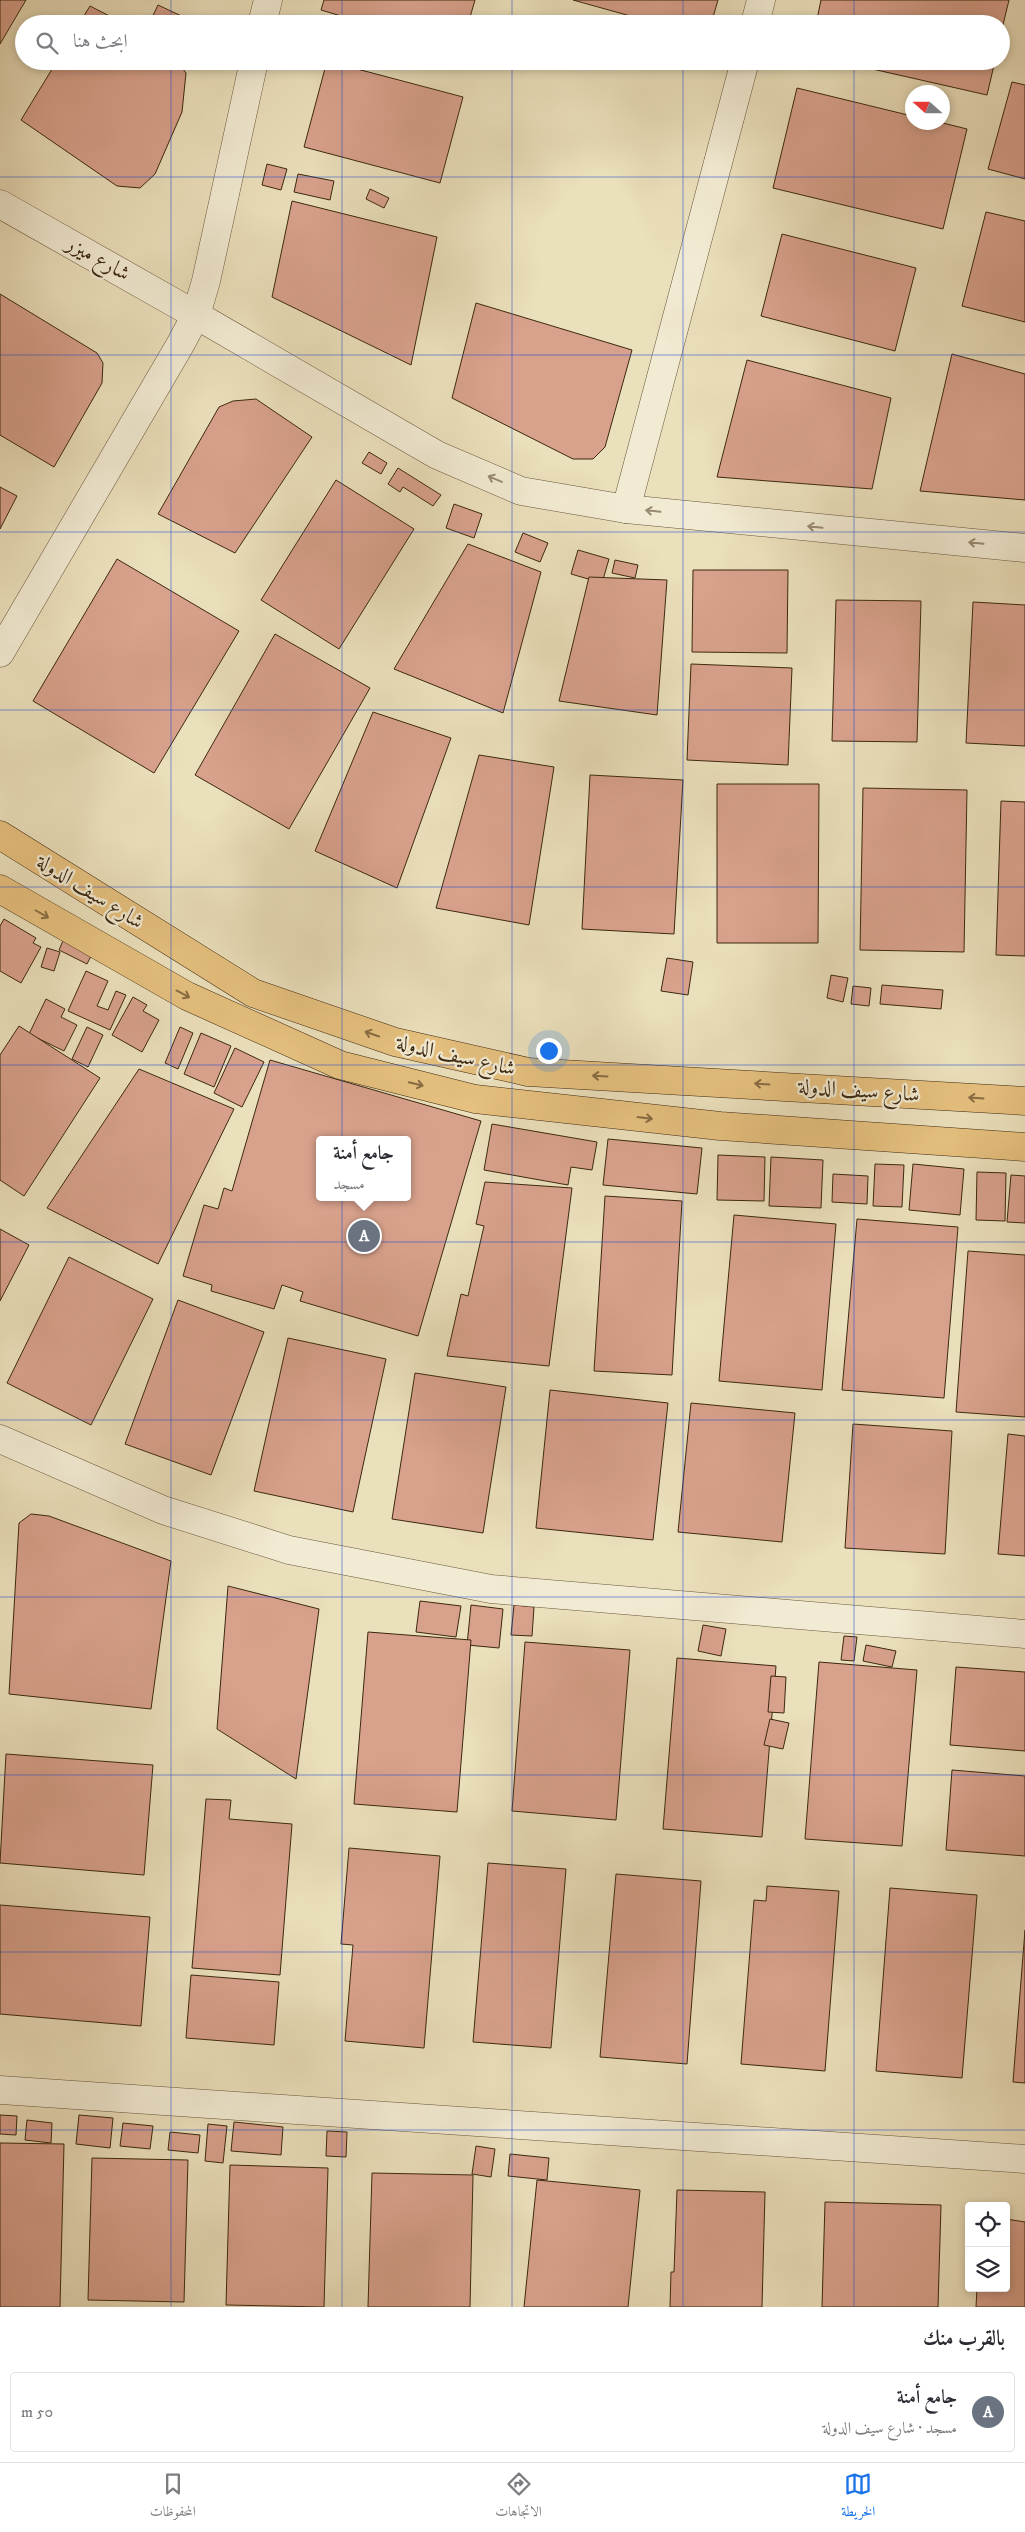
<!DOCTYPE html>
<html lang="ar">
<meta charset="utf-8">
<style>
body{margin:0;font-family:"IM FELL DW Pica",Amiri,serif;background:#f2f2f3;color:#2b2b33;direction:rtl}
.controls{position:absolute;right:15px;bottom:15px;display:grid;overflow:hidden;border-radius:5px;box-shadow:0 2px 8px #0003}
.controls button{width:45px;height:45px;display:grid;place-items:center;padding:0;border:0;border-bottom:1px solid #e1e1e2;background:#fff;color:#2b2b33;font:25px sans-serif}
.compass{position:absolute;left:905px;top:85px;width:45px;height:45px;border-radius:50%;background:#fff;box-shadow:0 2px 8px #0003;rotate:291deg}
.you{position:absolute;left:548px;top:1050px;width:18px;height:18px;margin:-12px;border:4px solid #fff;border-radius:50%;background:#1a73e8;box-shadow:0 0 0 8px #1a73e833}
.badge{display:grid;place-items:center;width:32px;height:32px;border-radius:50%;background:#1a73e8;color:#fff;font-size:16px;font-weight:700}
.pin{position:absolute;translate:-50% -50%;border:2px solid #fff;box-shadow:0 1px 5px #0006}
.popup{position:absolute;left:316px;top:1136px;width:95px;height:65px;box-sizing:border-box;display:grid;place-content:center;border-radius:5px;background:#fff;filter:drop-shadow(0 1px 4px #0005);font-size:16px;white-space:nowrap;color:#7c7c81}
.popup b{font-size:19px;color:#2b2b33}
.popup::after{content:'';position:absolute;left:50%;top:100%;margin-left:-10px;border:10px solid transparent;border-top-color:#fff}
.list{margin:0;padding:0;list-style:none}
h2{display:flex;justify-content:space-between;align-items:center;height:65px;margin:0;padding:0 20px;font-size:21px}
h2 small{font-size:16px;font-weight:400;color:#7c7c81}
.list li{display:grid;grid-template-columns:32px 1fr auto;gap:15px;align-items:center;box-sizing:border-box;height:80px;margin:0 10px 10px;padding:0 10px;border:1px solid #e1e1e2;border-radius:5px}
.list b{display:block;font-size:19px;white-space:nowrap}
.list p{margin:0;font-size:16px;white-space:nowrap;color:#7c7c81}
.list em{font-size:16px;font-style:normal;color:#7c7c81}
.icon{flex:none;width:28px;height:28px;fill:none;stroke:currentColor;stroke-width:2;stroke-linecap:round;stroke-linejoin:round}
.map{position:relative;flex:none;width:1025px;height:2307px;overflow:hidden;direction:ltr}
.search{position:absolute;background:#fff;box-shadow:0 2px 8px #0003;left:15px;right:15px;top:15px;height:55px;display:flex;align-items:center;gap:12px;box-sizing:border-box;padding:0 18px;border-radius:28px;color:#7c7c81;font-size:19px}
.sheet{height:155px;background:#fff}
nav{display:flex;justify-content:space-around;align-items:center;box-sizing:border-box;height:70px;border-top:1px solid #e1e1e2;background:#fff;font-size:14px;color:#7c7c81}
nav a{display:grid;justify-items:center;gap:2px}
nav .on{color:#1a73e8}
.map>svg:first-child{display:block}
.building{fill:#d8a18c;stroke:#3c2810;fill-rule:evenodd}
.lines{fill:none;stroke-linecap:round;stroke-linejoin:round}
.minor-casing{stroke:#68563b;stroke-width:29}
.tertiary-casing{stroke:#68563b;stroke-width:29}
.primary-casing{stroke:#3c2810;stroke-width:29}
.minor{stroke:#f2ebd3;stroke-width:28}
.tertiary{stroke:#f2ebd3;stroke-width:28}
.primary{stroke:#e6c07e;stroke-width:28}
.oneway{stroke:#978a72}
.oneway2{stroke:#886c42}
.grid{fill:none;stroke:#1d4ed8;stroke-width:1;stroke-opacity:0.55}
.labels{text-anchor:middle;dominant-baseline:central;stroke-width:4.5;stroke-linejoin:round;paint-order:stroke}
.street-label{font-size:21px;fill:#3c2810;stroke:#f2ebd3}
</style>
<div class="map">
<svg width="1025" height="2307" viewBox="0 0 1025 2307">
<rect width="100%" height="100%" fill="#ebe0bc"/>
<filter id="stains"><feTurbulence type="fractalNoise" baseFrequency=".004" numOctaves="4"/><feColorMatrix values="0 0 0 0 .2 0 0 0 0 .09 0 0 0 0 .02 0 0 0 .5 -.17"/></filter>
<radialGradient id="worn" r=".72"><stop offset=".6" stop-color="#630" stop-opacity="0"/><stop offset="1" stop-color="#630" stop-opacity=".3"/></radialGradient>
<g class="building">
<polygon points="0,0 26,0 0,44"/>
<polygon points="324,0 475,0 468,24 368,24 321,10"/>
<polygon points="573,0 718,0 711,24 659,24"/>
<polygon points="821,0 1009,0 1001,33 1001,24 816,24"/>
<polygon points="158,5 190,20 189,24 149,24"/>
<polygon points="90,6 125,24 79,24"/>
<polygon points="57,61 177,61 186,73 182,112 155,174 140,188 117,186 21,120"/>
<polygon points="327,61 463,97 440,183 304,147"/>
<polygon points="837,61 995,61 987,95"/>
<polygon points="1012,82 1025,85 1025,179 988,169"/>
<polygon points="797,88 912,116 912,122 939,122 967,129 943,229 773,188"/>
<polygon points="267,164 287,169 281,190 262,185"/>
<polygon points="298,174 334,181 330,200 294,192"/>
<polygon points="370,189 389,198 384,208 366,199"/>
<polygon points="292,201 437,237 411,365 272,297"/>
<polygon points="986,212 1025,221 1025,322 962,306"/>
<polygon points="782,234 916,268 895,351 761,316"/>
<polygon points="0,294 97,353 103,363 102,383 54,467 0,435"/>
<polygon points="476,303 632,350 605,447 593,459 573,459 452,398"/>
<polygon points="952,354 1025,374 1025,500 920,491"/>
<polygon points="747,360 891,398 872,489 717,477"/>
<polygon points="256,399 312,437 235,553 158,514 219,407 233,401"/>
<polygon points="369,452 387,463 381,474 362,463"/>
<polygon points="398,468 441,495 433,506 403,487 400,492 388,484"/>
<polygon points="336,480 414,529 339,649 261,600"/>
<polygon points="0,487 17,496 0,529"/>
<polygon points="454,504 482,514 474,538 446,528"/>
<polygon points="523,533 548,543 540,562 515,552"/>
<polygon points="468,544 541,572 503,713 394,669"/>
<polygon points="578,550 609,559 602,583 571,574"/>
<polygon points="117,559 239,631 154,773 33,701"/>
<polygon points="615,560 638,565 635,578 612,573"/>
<polygon points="693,570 788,570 787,653 692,652"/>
<polygon points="589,577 667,580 657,715 559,701"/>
<polygon points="836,600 921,601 917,742 832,741"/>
<polygon points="973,602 1025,605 1025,746 966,743"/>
<polygon points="275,634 370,688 289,829 195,775"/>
<polygon points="691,664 792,668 788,765 687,760"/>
<polygon points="373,712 451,738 397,888 315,851"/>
<polygon points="479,755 554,767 529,925 436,908"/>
<polygon points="590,775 683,780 674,934 582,929"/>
<polygon points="717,784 819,784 818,943 717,943"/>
<polygon points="863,788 967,790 964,952 860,950"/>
<polygon points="1001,801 1025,802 1025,956 996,955"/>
<polygon points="4,919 36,938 33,943 41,947 21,983 0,971 0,926"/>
<polygon points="65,936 94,950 87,964 59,950"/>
<polygon points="47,948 60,952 54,971 41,967"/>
<polygon points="667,958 693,962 688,995 661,991"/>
<polygon points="86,971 108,981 97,1006 108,1010 116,991 126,995 110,1030 68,1011"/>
<polygon points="831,975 848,978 843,1002 827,998"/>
<polygon points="882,985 943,990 941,1009 880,1004"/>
<polygon points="853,986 871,988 869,1006 851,1004"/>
<polygon points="133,997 147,1005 143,1011 159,1020 142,1052 112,1035"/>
<polygon points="46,999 65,1009 61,1017 77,1025 64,1051 29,1034"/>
<polygon points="19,1026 100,1078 24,1196 0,1180 0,1055"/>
<polygon points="87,1027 103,1035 88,1067 72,1059"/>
<polygon points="180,1027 193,1033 178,1069 165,1063"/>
<polygon points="201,1033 231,1046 214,1087 184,1074"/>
<polygon points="235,1048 264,1062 242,1107 214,1093"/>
<path d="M270 1060 481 1121 418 1336 300 1301 303 1292 282 1285 274 1309 211 1291 212 1285 183 1276 204 1205 218 1209 224 1188 232 1191ZM320 1140H408V1197H320Z"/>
<polygon points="139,1069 234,1109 158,1264 47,1208"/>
<polygon points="492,1124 597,1142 592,1170 571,1167 568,1185 484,1170"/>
<polygon points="608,1139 702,1148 697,1194 603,1185"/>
<polygon points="718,1155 765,1157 764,1201 717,1200"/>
<polygon points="771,1157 823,1160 821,1208 769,1206"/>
<polygon points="875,1164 904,1165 902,1207 873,1206"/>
<polygon points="913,1164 964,1169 960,1215 909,1210"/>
<polygon points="977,1172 1006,1173 1005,1221 976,1220"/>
<polygon points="833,1174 868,1176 867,1204 832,1202"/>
<polygon points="1011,1175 1025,1176 1025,1223 1007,1222"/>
<polygon points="485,1182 572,1188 549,1366 447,1356 461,1294 468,1296 484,1226 476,1224"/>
<polygon points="605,1196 682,1201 672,1375 594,1371"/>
<polygon points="734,1215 836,1224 822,1390 719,1381"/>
<polygon points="857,1219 958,1227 944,1398 842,1390"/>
<polygon points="0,1229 29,1245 0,1301"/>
<polygon points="968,1251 1025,1255 1025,1417 956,1412"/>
<polygon points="69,1257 153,1299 91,1425 7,1383"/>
<polygon points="178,1300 264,1332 211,1475 125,1444"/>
<polygon points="288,1338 386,1359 353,1512 254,1491"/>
<polygon points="415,1373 506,1387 483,1533 392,1519"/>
<polygon points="550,1390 668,1403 653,1540 536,1528"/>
<polygon points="691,1403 795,1413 782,1542 678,1532"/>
<polygon points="853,1424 952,1431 945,1554 845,1548"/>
<polygon points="1008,1434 1025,1436 1025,1556 998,1554"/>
<polygon points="31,1514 49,1516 171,1561 151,1709 9,1694 19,1523"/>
<polygon points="228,1586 319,1609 296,1779 217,1729"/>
<polygon points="420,1601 461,1606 456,1637 416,1632"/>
<polygon points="471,1605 503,1609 499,1648 467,1645"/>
<polygon points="514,1605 534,1607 532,1636 511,1635"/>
<polygon points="703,1625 726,1629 721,1656 698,1651"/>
<polygon points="368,1632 471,1640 457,1812 354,1804"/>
<polygon points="844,1636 857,1637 854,1661 841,1660"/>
<polygon points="525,1642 630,1650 616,1820 512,1811"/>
<polygon points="866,1645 896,1651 892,1667 863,1661"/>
<polygon points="677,1658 776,1666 762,1837 663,1829"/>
<polygon points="819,1662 917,1670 902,1846 805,1839"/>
<polygon points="956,1667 1025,1672 1025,1751 950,1745"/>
<polygon points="771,1676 786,1677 784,1713 768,1712"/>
<polygon points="770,1719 789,1723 783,1749 764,1745"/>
<polygon points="6,1754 153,1765 144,1875 0,1863"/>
<polygon points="952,1770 1025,1776 1025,1856 946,1850"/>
<polygon points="206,1799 231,1800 229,1819 292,1824 280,1975 192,1968"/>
<polygon points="349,1848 440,1856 424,2048 345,2041 353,1945 341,1944"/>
<polygon points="488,1863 566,1869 551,2048 473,2042"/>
<polygon points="616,1874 701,1881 687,2064 600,2057"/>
<polygon points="767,1886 839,1891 825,2071 741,2064 754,1900 766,1901"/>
<polygon points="890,1888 977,1895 962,2078 876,2071"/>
<polygon points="0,1905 150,1917 141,2026 0,2014"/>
<polygon points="1025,1930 1025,2083 1013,2082"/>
<polygon points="191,1975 279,1982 274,2045 186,2038"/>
<polygon points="0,2115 17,2116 16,2135 0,2134"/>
<polygon points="79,2115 113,2118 110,2148 76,2144"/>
<polygon points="27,2120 52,2123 51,2143 25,2140"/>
<polygon points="234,2122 283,2127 281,2155 231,2151"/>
<polygon points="123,2123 153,2126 150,2149 120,2146"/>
<polygon points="208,2124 227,2126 223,2163 205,2161"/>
<polygon points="327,2131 347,2132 346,2157 326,2156"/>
<polygon points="170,2132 200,2135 198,2153 168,2150"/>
<polygon points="0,2143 64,2144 60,2307 0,2307"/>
<polygon points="476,2146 495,2149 491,2177 472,2174"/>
<polygon points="510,2154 549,2158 547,2180 508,2176"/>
<polygon points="92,2158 188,2160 184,2302 88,2300"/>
<polygon points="230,2165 328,2168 324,2307 226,2305"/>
<polygon points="372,2173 473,2175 470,2307 368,2307"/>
<polygon points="537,2180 640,2190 628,2307 524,2307"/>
<polygon points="677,2190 765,2192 762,2307 670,2307 671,2272 674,2272"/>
<polygon points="825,2202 941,2205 938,2307 822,2307"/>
<polygon points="1006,2219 1025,2222 1025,2307 976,2307 977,2288 1006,2288"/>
</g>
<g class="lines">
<g class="minor-casing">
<g id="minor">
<polyline points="755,24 761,0"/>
<polyline points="196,315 437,455 521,491 626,509 1025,548"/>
<polyline points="626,509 745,61"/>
<polyline points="0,1439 163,1510 289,1550 491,1589 1025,1634"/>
<polyline points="0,2090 1025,2159"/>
</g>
</g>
<g class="tertiary-casing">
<g id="tertiary">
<polyline points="262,24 268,0"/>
<polyline points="0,204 196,315"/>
<polyline points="0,653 180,345 196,315 206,281 254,61"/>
</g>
</g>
<g class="primary-casing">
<g id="primary">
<polyline points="0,835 253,993 395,1042 528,1072 1025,1101"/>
<polyline points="0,889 187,996 340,1065 475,1099 720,1126 1025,1147"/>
</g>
</g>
<use href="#minor" class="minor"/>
<use href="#tertiary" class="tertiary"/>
<use href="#primary" class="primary"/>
</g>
<defs><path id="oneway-shaft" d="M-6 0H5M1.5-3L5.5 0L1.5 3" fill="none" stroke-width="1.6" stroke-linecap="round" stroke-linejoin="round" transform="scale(1.25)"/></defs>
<g class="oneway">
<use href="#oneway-shaft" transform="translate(495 479) rotate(-157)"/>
<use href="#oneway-shaft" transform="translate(653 511) rotate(-174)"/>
<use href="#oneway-shaft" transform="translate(815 527) rotate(-174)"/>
<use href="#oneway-shaft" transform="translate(976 543) rotate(-174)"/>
</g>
<g class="oneway2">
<use href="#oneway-shaft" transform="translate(42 914) rotate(30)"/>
<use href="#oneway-shaft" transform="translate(183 994) rotate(28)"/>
<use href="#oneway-shaft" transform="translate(372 1034) rotate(-161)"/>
<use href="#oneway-shaft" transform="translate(600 1076) rotate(-177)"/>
<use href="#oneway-shaft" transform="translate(416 1084) rotate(14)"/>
<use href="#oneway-shaft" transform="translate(762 1084) rotate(-176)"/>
<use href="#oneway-shaft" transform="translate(976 1098) rotate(-176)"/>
<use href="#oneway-shaft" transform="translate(645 1118) rotate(7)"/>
</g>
<path class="grid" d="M171 0V24M342 0V24M512 0V24M683 0V24M854 0V24M171 61V2307M342 61V2307M512 61V2307M683 61V2307M854 61V2307M0 177H1025M0 355H1025M0 532H1025M0 710H1025M0 887H1025M0 1065H1025M0 1242H1025M0 1420H1025M0 1597H1025M0 1775H1025M0 1952H1025M0 2130H1025"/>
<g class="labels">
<g class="street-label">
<text transform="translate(98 259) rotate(29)">شارع ميزر</text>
<text transform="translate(90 892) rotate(32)">شارع سيف الدولة</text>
<text transform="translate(456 1056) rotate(13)">شارع سيف الدولة</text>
<text transform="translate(859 1091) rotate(4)">شارع سيف الدولة</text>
</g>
</g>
<rect width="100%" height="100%" filter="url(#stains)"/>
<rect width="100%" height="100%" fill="url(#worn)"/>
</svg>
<div class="controls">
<button><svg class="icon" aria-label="locate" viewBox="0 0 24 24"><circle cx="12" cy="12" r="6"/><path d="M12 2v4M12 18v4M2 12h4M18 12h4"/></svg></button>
<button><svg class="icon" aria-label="layers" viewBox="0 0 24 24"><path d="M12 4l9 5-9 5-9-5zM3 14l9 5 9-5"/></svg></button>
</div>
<svg class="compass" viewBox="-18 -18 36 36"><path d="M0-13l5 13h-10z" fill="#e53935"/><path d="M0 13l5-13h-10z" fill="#7c7c81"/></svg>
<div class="you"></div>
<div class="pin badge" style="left:364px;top:1236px;background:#6b7280">A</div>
<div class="popup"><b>جامع أمنة</b>مسجد</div>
<div class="search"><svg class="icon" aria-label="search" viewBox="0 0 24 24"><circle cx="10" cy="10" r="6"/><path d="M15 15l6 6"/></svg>ابحث هنا</div>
</div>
<section class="sheet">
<h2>بالقرب منك<small></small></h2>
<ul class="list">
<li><span class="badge" style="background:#6b7280">A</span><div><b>جامع أمنة</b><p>مسجد · شارع سيف الدولة</p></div><em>50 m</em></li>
</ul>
</section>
<nav>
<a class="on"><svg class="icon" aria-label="map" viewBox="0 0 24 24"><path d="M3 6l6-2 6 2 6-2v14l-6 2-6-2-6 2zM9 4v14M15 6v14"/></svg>الخريطة</a>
<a><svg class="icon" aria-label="directions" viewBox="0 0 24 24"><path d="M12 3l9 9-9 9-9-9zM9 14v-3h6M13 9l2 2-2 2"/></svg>الاتجاهات</a>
<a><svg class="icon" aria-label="saved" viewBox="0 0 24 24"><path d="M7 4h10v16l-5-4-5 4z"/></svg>المحفوظات</a>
</nav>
